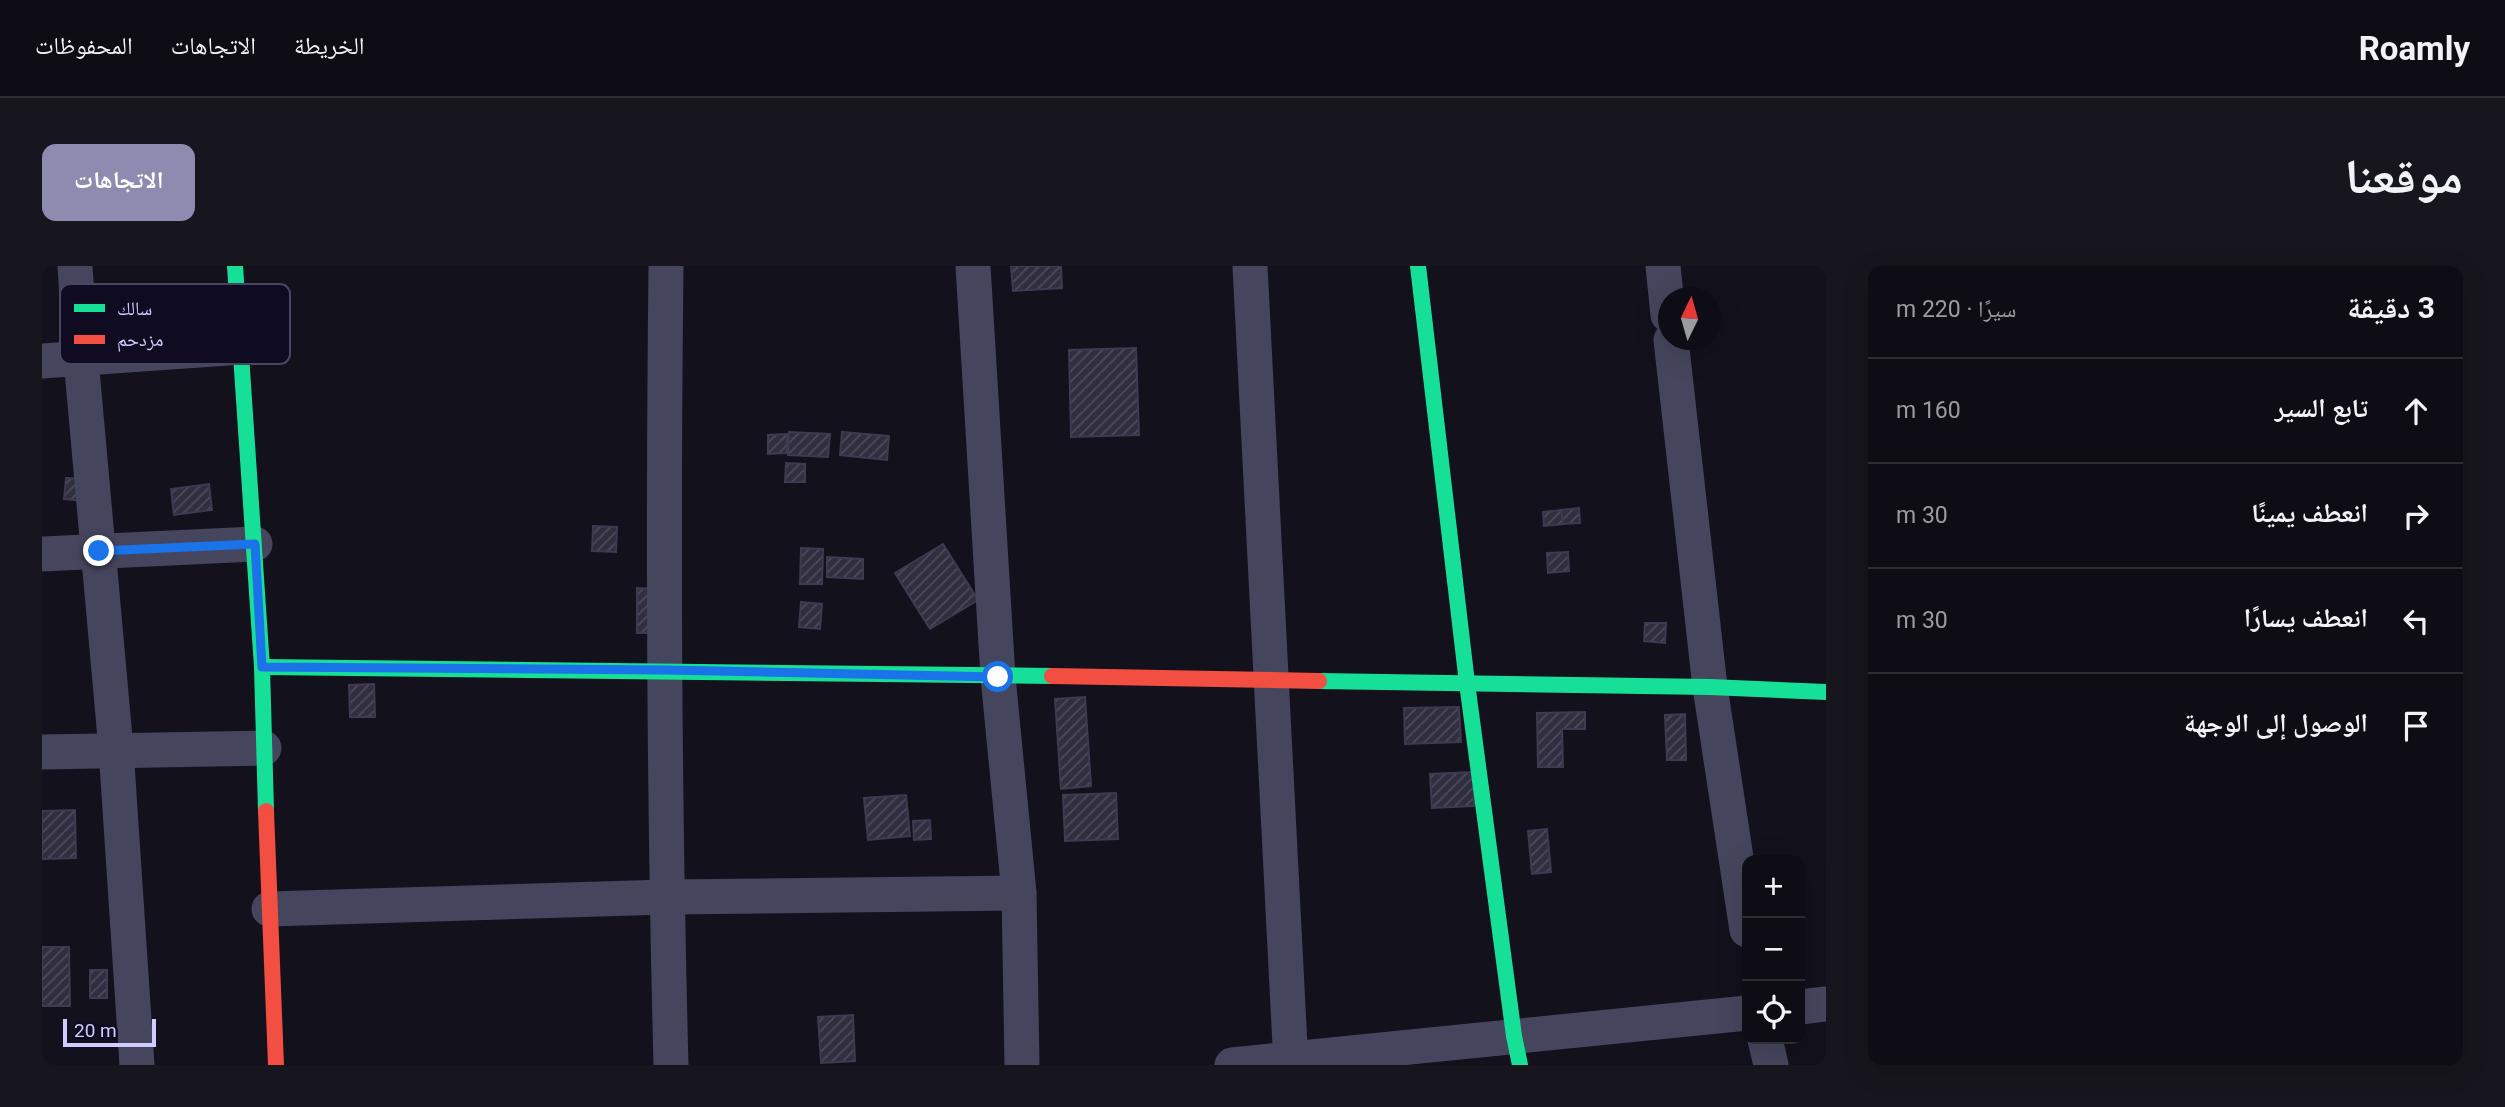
<!DOCTYPE html>
<html lang="ar">
<meta charset="utf-8">
<style>
body{margin:0;font-family:Roboto,"Noto Naskh Arabic",sans-serif;background:#17161e;color:#f1f3f6;direction:rtl}
.controls{position:absolute;right:21px;bottom:21px;display:grid;overflow:hidden;border-radius:14px;box-shadow:0 7px 28px #0002}
.controls button{width:63px;height:63px;display:grid;place-items:center;padding:0;border:0;border-bottom:2px solid #2e2d34;background:#0e0d15;color:#f1f3f6;font:35px sans-serif}
.compass{position:absolute;left:1616px;top:21px;width:63px;height:63px;border-radius:50%;background:#0e0d15;box-shadow:0 7px 28px #0002;rotate:5deg}
.scale{position:absolute;left:21px;bottom:18px;width:93px;box-sizing:border-box;padding-left:7px;border:4px solid #d0ccff;border-top:0;font-size:19px;line-height:24px;white-space:nowrap;color:#d0ccff;-webkit-text-stroke:5px #0f0c21;paint-order:stroke}
.stop{position:absolute;width:21px;height:21px;margin:-16px;border:5px solid #1a73e8;border-radius:50%;background:#fff}
.stop.end{background:#1a73e8;border-color:#fff;box-shadow:0 2px 7px #0008}
.list{margin:0;padding:0;list-style:none}
h2{display:flex;justify-content:space-between;align-items:center;height:91px;margin:0;padding:0 28px;font-size:30px}
h2 small{font-size:23px;font-weight:400;color:#9b9ca0}
.list li{display:grid;grid-template-columns:46px 1fr auto;gap:21px;align-items:center;box-sizing:border-box;height:105px;padding:0 28px;border-top:2px solid #2e2d34}
.list b{display:block;font-size:26px;white-space:nowrap}
.list em{font-size:23px;font-style:normal;color:#9b9ca0}
.icon{flex:none;width:38px;height:38px;fill:none;stroke:currentColor;stroke-width:2;stroke-linecap:round;stroke-linejoin:round}
.map{position:relative;flex:none;width:1784px;height:799px;overflow:hidden;direction:ltr;border-radius:14px}
header{display:flex;align-items:center;gap:42px;box-sizing:border-box;height:98px;padding:0 35px;background:#0e0d15;border-bottom:2px solid #2e2d34}
header strong{font-size:33px}
nav{display:flex;gap:38px;margin-inline-start:auto;font-size:24px}
.intro{display:flex;align-items:center;justify-content:space-between;box-sizing:border-box;height:168px;padding:0 42px}
h1{margin:0;font-size:49px}
.button{padding:18px 32px;border-radius:14px;background:#8e8bb0;color:#fff;font-size:24px;font-weight:700}
main{display:flex;gap:42px;padding:0 42px}
aside{flex:1;background:#0e0d15;border-radius:14px;box-shadow:0 7px 28px #0002}
.map>svg:first-child{display:block}
.building{fill:url(#building-hatch);stroke:#3d3a51;stroke-width:2}
.lines{fill:none;stroke-linecap:round;stroke-linejoin:round}
.street{stroke:#45455d;stroke-width:35}
.fast{stroke:#16e098;stroke-width:16}
.jam{stroke:#f24e42;stroke-width:16}
.route{stroke:#1a73e8;stroke-width:9}
.key{fill:#0f0c21;stroke:#494664;stroke-width:2}
.key-label{font-size:19px;fill:#d0ccff}
</style>
<header>
<strong>Roamly</strong>
<nav><a>الخريطة</a><a>الاتجاهات</a><a>المحفوظات</a></nav>
</header>
<div class="intro"><h1>موقعنا</h1><a class="button">الاتجاهات</a></div>
<main>
<aside>
<h2>3 دقيقة<small>سيرًا · 220 m</small></h2>
<ul class="list">
<li><svg class="icon" aria-label="ahead" viewBox="0 0 24 24"><path d="M12 20V5M6 11l6-6 6 6"/></svg><div><b>تابع السير</b></div><em>160 m</em></li>
<li><svg class="icon" aria-label="right" viewBox="0 0 24 24"><path d="M7 20v-9h11M14 6l5 5-5 5"/></svg><div><b>انعطف يمينًا</b></div><em>30 m</em></li>
<li><svg class="icon" aria-label="left" viewBox="0 0 24 24"><path d="M17 20v-9H6M10 6l-5 5 5 5"/></svg><div><b>انعطف يسارًا</b></div><em>30 m</em></li>
<li><svg class="icon" aria-label="arrive" viewBox="0 0 24 24"><path d="M6 21V4h12l-3 4 3 4H6"/></svg><div><b>الوصول إلى الوجهة</b></div></li>
</ul>
</aside>
<div class="map">
<svg width="1784" height="799" viewBox="0 0 1784 799">
<defs>
<pattern id="building-hatch" width="6" height="6" patternUnits="userSpaceOnUse" patternTransform="scale(1.75)"><rect width="6" height="6" fill="#302e3f"/><path d="M-1 1l2-2M0 6l6-6M5 7l2-2" fill="none" stroke="#4d4b5c"/></pattern>
</defs>
<rect width="100%" height="100%" fill="#12111c"/>
<g class="building">
<polygon points="969,0 1019,0 1020,22 971,25"/>
<polygon points="1094,82 1097,169 1029,171 1027,84"/>
<polygon points="747,166 788,168 786,191 746,189"/>
<polygon points="800,166 847,170 845,194 798,189"/>
<polygon points="745,168 745,187 726,188 726,169"/>
<polygon points="744,197 763,198 763,216 743,216"/>
<polygon points="24,212 44,213 42,235 22,233"/>
<polygon points="167,218 170,244 132,249 129,223"/>
<polygon points="1537,242 1538,257 1520,258 1519,244"/>
<polygon points="1519,244 1521,258 1502,260 1501,246"/>
<polygon points="551,260 575,261 574,286 550,285"/>
<polygon points="901,278 936,334 888,363 853,307"/>
<polygon points="759,282 781,283 780,318 758,318"/>
<polygon points="1526,286 1527,305 1506,307 1505,287"/>
<polygon points="785,291 821,293 821,313 785,311"/>
<polygon points="595,322 619,323 619,367 595,367"/>
<polygon points="759,336 780,338 778,363 757,361"/>
<polygon points="1603,357 1624,357 1623,377 1602,375"/>
<polygon points="332,418 333,451 308,451 307,419"/>
<polygon points="1043,431 1049,520 1019,523 1013,433"/>
<polygon points="1417,441 1419,476 1363,478 1362,442"/>
<polygon points="1543,446 1543,463 1520,463 1521,501 1496,501 1495,447"/>
<polygon points="1643,448 1644,494 1625,494 1623,449"/>
<polygon points="1431,506 1432,540 1390,542 1388,508"/>
<polygon points="1074,527 1076,573 1023,575 1021,529"/>
<polygon points="864,529 868,570 826,574 822,532"/>
<polygon points="33,544 34,592 0,593 0,545"/>
<polygon points="888,554 889,573 872,574 871,555"/>
<polygon points="1505,563 1509,606 1490,608 1486,565"/>
<polygon points="0,681 27,681 28,740 0,740"/>
<rect x="48" y="704" width="17" height="28"/>
<polygon points="811,749 813,795 779,797 776,751"/>
</g>
<g class="lines">
<g class="street">
<polyline points="33,0 39,93 74,483 95,799"/>
<path d="M624 0C621 266 622 533 629 799"/>
<polyline points="931,0 956,411 977,627 980,799"/>
<polyline points="1208,0 1249,799"/>
<polyline points="1621,0 1626,49"/>
<polyline points="1629,74 1668,421 1705,664"/>
<polyline points="0,95 200,81"/>
<polyline points="0,288 213,278"/>
<polyline points="0,486 222,482"/>
<polyline points="227,643 625,631 977,627"/>
<polyline points="1758,741 1784,738"/>
<polyline points="1723,773 1729,799"/>
<polyline points="1190,799 1705,747"/>
</g>
<g class="fast">
<polyline points="193,0 220,401 224,545"/>
<polyline points="1376,0 1425,417 1472,770 1478,799"/>
<polyline points="220,401 1010,410"/>
<polyline points="1277,415 1668,421 1784,426"/>
</g>
<g class="jam">
<polyline points="1010,410 1277,415"/>
<polyline points="224,545 234,799"/>
</g>
</g>
<g class="lines">
<polyline class="route" points="57,285 213,278 220,401 623,404 956,411"/>
</g>
<rect x="18" y="18" width="230" height="80" rx="10" class="key"/>
<rect x="32" y="38" width="31" height="8" fill="#16e098"/>
<rect x="32" y="69" width="31" height="9" fill="#f24e42"/>
<g class="key-label">
<text x="75" y="49">سالك</text>
<text x="75" y="80">مزدحم</text>
</g>
</svg>
<div class="controls">
<button>+</button>
<button>−</button>
<button><svg class="icon" aria-label="locate" viewBox="0 0 24 24"><circle cx="12" cy="12" r="6"/><path d="M12 2v4M12 18v4M2 12h4M18 12h4"/></svg></button>
</div>
<svg class="compass" viewBox="-18 -18 36 36"><path d="M0-13l5 13h-10z" fill="#e53935"/><path d="M0 13l5-13h-10z" fill="#9b9ca0"/></svg>
<div class="scale">20 m</div>
<div class="stop" style="left:956px;top:411px"></div>
<div class="stop end" style="left:57px;top:285px"></div>
</div>
</main>
